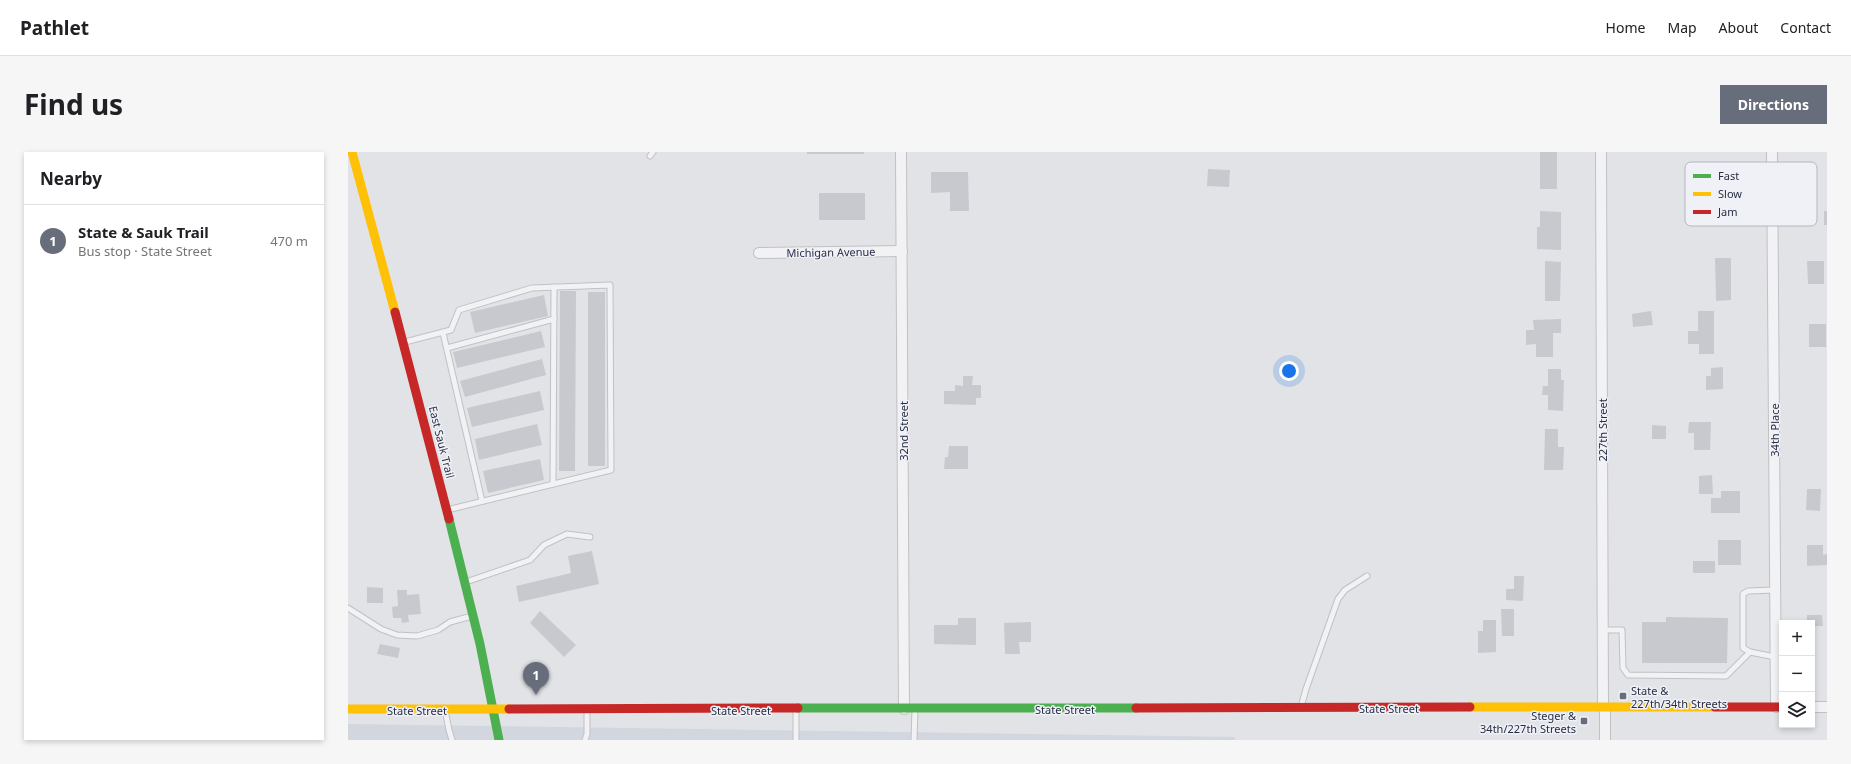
<!DOCTYPE html>
<meta charset="utf-8">
<style>
body{margin:0;font-family:"Noto Sans",sans-serif;background:#f6f6f6;color:#202124}
.controls{position:absolute;right:12px;bottom:12px;display:grid;overflow:hidden;border-radius:0px;box-shadow:0 2px 6px #0003}
.controls button{width:36px;height:36px;display:grid;place-items:center;padding:0;border:0;border-bottom:1px solid #e0e0e0;background:#fff;color:#202124;font:20px sans-serif}
.you{position:absolute;left:941px;top:219px;width:14px;height:14px;margin:-10px;border:3px solid #fff;border-radius:50%;background:#1a73e8;box-shadow:0 0 0 6px #1a73e833}
.badge{display:grid;place-items:center;width:26px;height:26px;border-radius:50%;background:#686d7c;color:#fff;font-size:13px;font-weight:700}
.pin{position:absolute;translate:-50% -33px;filter:drop-shadow(0 1px 2px #0008)}
.pin::after{content:'';position:absolute;top:21px;width:14px;height:12px;background:inherit;clip-path:polygon(0 0,100% 0,50% 100%)}
.list{margin:0;padding:0;list-style:none}
h2{display:flex;justify-content:space-between;align-items:center;height:52px;margin:0;padding:0 16px;font-size:17px}
h2 small{font-size:13px;font-weight:400;color:#757577}
.list li{display:grid;grid-template-columns:26px 1fr auto;gap:12px;align-items:center;box-sizing:border-box;height:72px;padding:0 16px;border-top:1px solid #e0e0e0}
.list b{display:block;font-size:15px;white-space:nowrap}
.list p{margin:0;font-size:13px;white-space:nowrap;color:#757577}
.list em{font-size:13px;font-style:normal;color:#757577}
.icon{flex:none;width:22px;height:22px;fill:none;stroke:currentColor;stroke-width:2;stroke-linecap:round;stroke-linejoin:round}
.map{position:relative;flex:none;width:1479px;height:588px;overflow:hidden;border-radius:0px}
header{display:flex;align-items:center;gap:24px;box-sizing:border-box;height:56px;padding:0 20px;background:#fff;border-bottom:1px solid #e0e0e0}
header strong{font-size:19px}
nav{display:flex;gap:22px;margin-inline-start:auto;font-size:14px}
.intro{display:flex;align-items:center;justify-content:space-between;box-sizing:border-box;height:96px;padding:0 24px}
h1{margin:0;font-size:28px}
.button{padding:10px 18px;border-radius:0px;background:#686d7c;color:#fff;font-size:14px;font-weight:700}
main{display:flex;gap:24px;padding:0 24px}
aside{flex:1;background:#fff;border-radius:0px;box-shadow:0 2px 6px #0003}
.map>svg:first-child{display:block}
.built{fill:#d2d6de}
.building{fill:#c8c9ce}
.lines{fill:none;stroke-linecap:round;stroke-linejoin:round}
.lane-casing{stroke:#c0c1c5;stroke-width:7}
.street-casing{stroke:#c0c1c5;stroke-width:12}
.lane{stroke:#f2f2f4;stroke-width:5}
.street{stroke:#f2f2f4;stroke-width:10}
.fast{stroke:#4caf50;stroke-width:9}
.slow{stroke:#ffc107;stroke-width:9}
.jam{stroke:#c62828;stroke-width:9}
.poi-dot{fill:#686d7c;stroke:#eff1f7;stroke-width:1.5}
.labels{text-anchor:middle;dominant-baseline:central;stroke-width:3;stroke-linejoin:round;paint-order:stroke}
.street-label{font-size:11px;fill:#272d43;stroke:#eff1f7}
.poi-label{font-size:11px;fill:#272d43;stroke:#eff1f7;text-anchor:start}
.key{fill:#eff1f7;stroke:#b3b6c1;stroke-width:1}
.key-label{font-size:11px;fill:#272d43}
</style>
<header>
<strong>Pathlet</strong>
<nav><a>Home</a><a>Map</a><a>About</a><a>Contact</a></nav>
</header>
<div class="intro"><h1>Find us</h1><a class="button">Directions</a></div>
<main>
<aside>
<h2>Nearby<small></small></h2>
<ul class="list">
<li><span class="badge">1</span><div><b>State &amp; Sauk Trail</b><p>Bus stop · State Street</p></div><em>470 m</em></li>
</ul>
</aside>
<div class="map">
<svg width="1479" height="588" viewBox="0 0 1479 588">
<rect width="100%" height="100%" fill="#e2e3e7"/>
<polygon class="built" points="0,572 887,585 887,588 0,588"/>
<g class="building">
<rect x="459" y="0" width="57" height="2"/>
<rect x="1192" y="0" width="17" height="37"/>
<polygon points="860,17 882,18 881,35 859,34"/>
<polygon points="583,20 620,20 621,59 602,59 602,40 583,41"/>
<rect x="471" y="41" width="46" height="27"/>
<polygon points="1192,59 1213,60 1213,98 1189,97 1189,75 1192,75"/>
<rect x="1476" y="59" width="3" height="14"/>
<polygon points="1367,106 1383,106 1383,148 1368,149"/>
<polygon points="1197,109 1213,110 1212,149 1197,149"/>
<polygon points="1459,109 1476,109 1476,132 1460,132"/>
<polygon points="212,139 228,139 227,319 211,319"/>
<rect x="240" y="140" width="17" height="174"/>
<polygon points="196,143 200,164 127,181 122,160"/>
<polygon points="1303,159 1305,173 1285,175 1284,162"/>
<polygon points="1350,159 1366,159 1366,202 1351,202 1351,192 1340,192 1340,179 1350,179"/>
<polygon points="1213,167 1213,181 1205,181 1205,205 1188,205 1188,192 1178,193 1178,178 1186,178 1185,168"/>
<rect x="1461" y="172" width="17" height="23"/>
<polygon points="193,179 197,195 109,216 105,200"/>
<polygon points="194,207 198,223 117,245 112,229"/>
<polygon points="1375,215 1375,237 1358,238 1358,224 1363,224 1363,216"/>
<polygon points="1200,217 1213,217 1213,228 1216,228 1215,259 1200,258 1200,243 1194,243 1195,234 1200,234"/>
<polygon points="615,224 625,224 624,233 633,233 633,246 628,246 628,253 596,252 596,239 607,239 607,233 615,234"/>
<polygon points="192,239 196,258 124,275 119,256"/>
<polygon points="1341,270 1363,270 1362,298 1346,298 1346,281 1340,281"/>
<polygon points="189,272 194,293 131,308 127,287"/>
<polygon points="1304,273 1318,274 1318,287 1304,287"/>
<polygon points="1197,277 1210,277 1210,295 1216,295 1215,318 1196,318"/>
<polygon points="601,294 620,294 620,317 596,317 597,305 600,305"/>
<polygon points="192,307 196,328 140,341 135,319"/>
<polygon points="1364,323 1365,342 1351,342 1351,324"/>
<polygon points="1459,337 1473,337 1472,359 1458,358"/>
<polygon points="1373,339 1392,339 1392,361 1363,361 1363,346 1373,346"/>
<rect x="1370" y="388" width="23" height="25"/>
<polygon points="1459,393 1475,393 1475,403 1479,402 1479,413 1459,414"/>
<polygon points="244,399 251,432 171,450 168,434 223,421 220,404"/>
<rect x="1345" y="409" width="22" height="12"/>
<polygon points="1166,424 1176,424 1175,449 1158,448 1158,437 1166,437"/>
<polygon points="19,435 35,436 35,451 19,451"/>
<polygon points="49,438 59,438 59,443 71,442 73,462 60,463 61,470 54,471 53,466 45,466 44,455 50,454"/>
<polygon points="1153,457 1166,457 1166,484 1154,484"/>
<polygon points="192,459 228,493 216,505 182,471"/>
<polygon points="1459,463 1474,463 1475,474 1464,474 1464,471 1459,471"/>
<polygon points="1318,465 1380,466 1379,511 1294,511 1294,470 1318,470"/>
<polygon points="610,466 628,466 628,493 586,492 586,473 610,473"/>
<polygon points="1135,468 1148,468 1148,500 1130,501 1130,479 1135,479"/>
<polygon points="683,470 683,490 671,490 672,502 657,502 656,471"/>
<polygon points="32,492 52,496 50,506 29,502"/>
</g>
<g class="lines">
<g class="lane-casing">
<g id="lane">
<polyline points="302,4 305,0"/>
<polyline points="95,181 134,349"/>
<polyline points="57,190 103,178 111,158 184,136 262,133 263,318 99,358"/>
<polyline points="99,196 206,167"/>
<polyline points="205,332 206,135"/>
<polyline points="118,430 182,408 196,393 219,382 242,385"/>
<polyline points="1427,438 1400,439 1395,442 1395,496 1402,500 1427,505"/>
<polyline points="0,456 33,477 49,483 69,484 90,478 102,470 124,464"/>
<polyline points="1255,478 1274,478 1275,516 1280,523 1378,524 1402,500"/>
<polyline points="953,555 958,537 990,447 997,438 1019,424"/>
<polyline points="97,558 101,578 104,588"/>
<polyline points="237,588 239,582 239,558"/>
<polyline points="448,588 448,557"/>
<polyline points="566,588 567,558"/>
</g>
</g>
<g class="street-casing">
<g id="street">
<polyline points="553,0 556,557"/>
<polyline points="1253,0 1255,556"/>
<polyline points="1424,0 1428,555"/>
<polyline points="411,101 554,99"/>
<polyline points="1464,555 1479,555"/>
<polyline points="1257,588 1257,556"/>
</g>
</g>
<use href="#lane" class="lane"/>
<use href="#street" class="street"/>
<g class="fast">
<polyline points="101,367 132,492 151,588"/>
<polyline points="450,556 788,556"/>
</g>
<g class="slow">
<polyline points="4,0 47,160"/>
<polyline points="1122,555 1367,555"/>
<polyline points="0,557 161,557"/>
</g>
<g class="jam">
<polyline points="47,160 101,367"/>
<polyline points="1367,555 1434,555"/>
<polyline points="788,556 1122,555"/>
<polyline points="161,557 450,556"/>
</g>
</g>
<g class="poi-dot">
<rect x="1271" y="540" width="8" height="8" rx="2"/>
<rect x="1232" y="565" width="8" height="8" rx="2"/>
</g>
<g class="labels">
<g class="street-label">
<text transform="translate(483 100) rotate(-1)">Michigan Avenue</text>
<text transform="translate(1254 278) rotate(-90)">227th Street</text>
<text transform="translate(1426 278) rotate(-90)">34th Place</text>
<text transform="translate(555 279) rotate(-90)">32nd Street</text>
<text transform="translate(94 290) rotate(76)">East Sauk Trail</text>
<text x="1041" y="556">State Street</text>
<text x="717" y="557">State Street</text>
<text x="69" y="558">State Street</text>
<text x="393" y="558">State Street</text>
</g>
<g class="poi-label">
<text x="1283" y="538">State &amp;<tspan x="1283" dy="13">227th/34th Streets</tspan></text>
<text x="1228" y="563" text-anchor="end">Steger &amp;<tspan x="1228" dy="13">34th/227th Streets</tspan></text>
</g>
</g>
<rect x="1337" y="10" width="132" height="64" rx="6" class="key"/>
<rect x="1345" y="22" width="18" height="4" fill="#4caf50"/>
<rect x="1345" y="40" width="18" height="4" fill="#ffc107"/>
<rect x="1345" y="58" width="18" height="4" fill="#c62828"/>
<g class="key-label">
<text x="1370" y="28">Fast</text>
<text x="1370" y="46">Slow</text>
<text x="1370" y="64">Jam</text>
</g>
</svg>
<div class="controls">
<button>+</button>
<button>−</button>
<button><svg class="icon" aria-label="layers" viewBox="0 0 24 24"><path d="M12 4l9 5-9 5-9-5zM3 14l9 5 9-5"/></svg></button>
</div>
<div class="you"></div>
<div class="pin badge" style="left:188px;top:543px">1</div>
</div>
</main>
